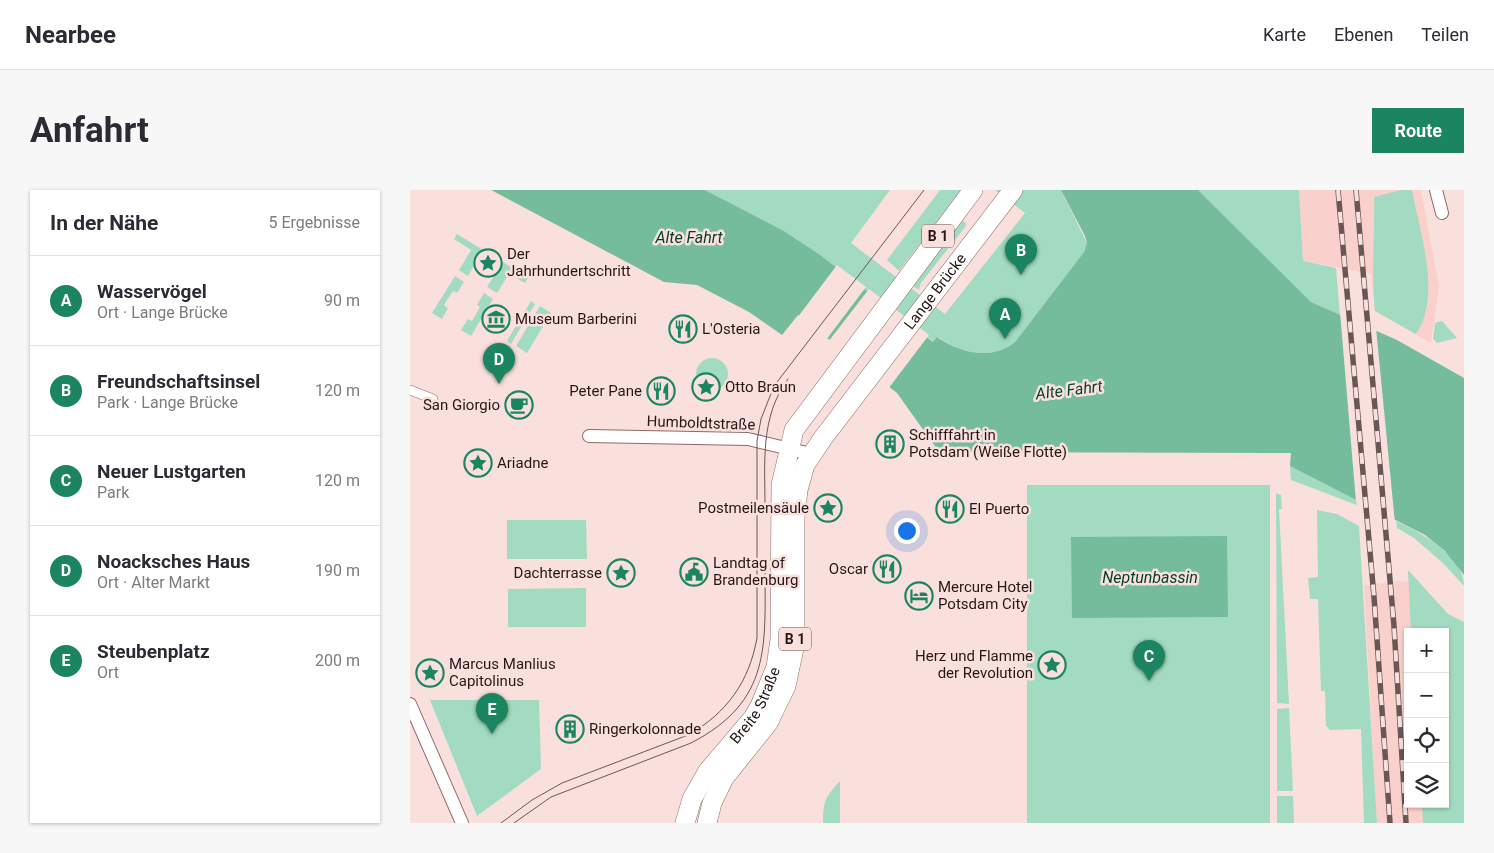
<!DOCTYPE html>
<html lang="de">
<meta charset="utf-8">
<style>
body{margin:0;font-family:Roboto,sans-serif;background:#f7f7f7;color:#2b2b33}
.controls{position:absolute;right:15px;bottom:15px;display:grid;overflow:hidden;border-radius:0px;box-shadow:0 1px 4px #0004}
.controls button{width:45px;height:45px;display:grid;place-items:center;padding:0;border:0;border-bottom:1px solid #e1e1e2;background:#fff;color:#2b2b33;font:25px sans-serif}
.you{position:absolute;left:496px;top:340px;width:18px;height:18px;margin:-12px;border:4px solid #fff;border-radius:50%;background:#1a73e8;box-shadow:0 0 0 8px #1a73e833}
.badge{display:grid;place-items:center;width:32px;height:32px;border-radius:50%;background:#1b8562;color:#fff;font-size:16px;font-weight:700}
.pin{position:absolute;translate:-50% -41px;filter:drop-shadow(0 1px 2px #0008)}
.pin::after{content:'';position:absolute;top:26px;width:18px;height:15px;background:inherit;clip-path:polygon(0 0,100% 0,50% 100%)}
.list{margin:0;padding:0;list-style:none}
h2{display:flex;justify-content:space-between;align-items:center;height:65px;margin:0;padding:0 20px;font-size:21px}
h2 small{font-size:16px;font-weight:400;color:#7c7c81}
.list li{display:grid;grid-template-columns:32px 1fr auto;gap:15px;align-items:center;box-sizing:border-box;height:90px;padding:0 20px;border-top:1px solid #e1e1e2}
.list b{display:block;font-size:19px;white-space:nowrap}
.list p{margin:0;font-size:16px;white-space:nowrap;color:#7c7c81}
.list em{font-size:16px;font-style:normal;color:#7c7c81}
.icon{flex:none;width:28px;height:28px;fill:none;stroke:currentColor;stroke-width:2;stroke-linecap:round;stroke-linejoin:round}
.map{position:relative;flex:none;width:1054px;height:633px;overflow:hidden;border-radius:0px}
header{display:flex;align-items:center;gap:30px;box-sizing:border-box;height:70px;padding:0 25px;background:#fff;border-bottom:1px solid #e1e1e2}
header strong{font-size:24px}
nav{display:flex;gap:28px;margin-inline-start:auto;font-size:18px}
.intro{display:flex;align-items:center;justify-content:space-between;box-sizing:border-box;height:120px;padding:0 30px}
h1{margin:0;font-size:35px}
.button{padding:12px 22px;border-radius:0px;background:#1b8562;color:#fff;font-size:18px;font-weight:700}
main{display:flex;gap:30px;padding:0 30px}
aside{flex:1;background:#fff;border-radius:0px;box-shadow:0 1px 4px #0004}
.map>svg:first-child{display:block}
.built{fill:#fad0cc;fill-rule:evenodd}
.green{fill:#a2dbc1}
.water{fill:#75bc9d}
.pier{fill:#fae0dd}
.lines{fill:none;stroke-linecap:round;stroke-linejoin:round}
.pedestrian-casing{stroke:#8f6966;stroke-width:10}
.minor-casing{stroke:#8f6966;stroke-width:14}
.primary-casing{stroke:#8f6966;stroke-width:20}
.pedestrian{stroke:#fff;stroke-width:9}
.minor{stroke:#fff;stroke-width:12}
.primary{stroke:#fff;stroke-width:19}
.tram{stroke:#695755;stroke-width:1}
.rail-casing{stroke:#695755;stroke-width:5.5}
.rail{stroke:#fae0dd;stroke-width:4;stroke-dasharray:11;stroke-linecap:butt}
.labels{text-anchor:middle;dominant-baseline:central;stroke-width:5;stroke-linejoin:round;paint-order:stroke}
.shield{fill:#fae0dd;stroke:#665352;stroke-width:1}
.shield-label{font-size:14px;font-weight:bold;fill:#261716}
.poi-label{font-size:15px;fill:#261716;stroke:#fae0dd;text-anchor:start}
.street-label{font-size:15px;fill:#261716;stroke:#fae0dd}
.water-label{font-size:16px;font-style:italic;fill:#003e2a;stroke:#fae0dd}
</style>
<header>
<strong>Nearbee</strong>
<nav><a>Karte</a><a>Ebenen</a><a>Teilen</a></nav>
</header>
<div class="intro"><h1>Anfahrt</h1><a class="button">Route</a></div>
<main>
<aside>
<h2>In der Nähe<small>5 Ergebnisse</small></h2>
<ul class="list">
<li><span class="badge">A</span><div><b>Wasservögel</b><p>Ort · Lange Brücke</p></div><em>90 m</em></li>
<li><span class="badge">B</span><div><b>Freundschaftsinsel</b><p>Park · Lange Brücke</p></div><em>120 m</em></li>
<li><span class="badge">C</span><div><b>Neuer Lustgarten</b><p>Park</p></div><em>120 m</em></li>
<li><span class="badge">D</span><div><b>Noacksches Haus</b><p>Ort · Alter Markt</p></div><em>190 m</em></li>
<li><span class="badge">E</span><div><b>Steubenplatz</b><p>Ort</p></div><em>200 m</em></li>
</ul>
</aside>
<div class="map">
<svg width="1054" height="633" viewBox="0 0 1054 633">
<rect width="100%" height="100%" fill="#fae0dd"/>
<g class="built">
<polygon points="889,0 1011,0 1029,96 1021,153 965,121 961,84 893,71"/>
<path d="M998 380 1038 424 1041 633H967L954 395 990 391 998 392ZM998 442H1035V614H998Z"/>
</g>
<g class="green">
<path d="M295 0H480L441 53 535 124 615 23 585 0H651L677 53 674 62 605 152C582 171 550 163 528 147L524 152 409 64 374 41Z"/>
<polygon points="530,0 551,0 489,81 477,70"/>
<polygon points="788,0 889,0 893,71 926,78 930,125 901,112"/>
<path d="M991 0H1002C1010 43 1032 106 1006 144L965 121C961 83 965 45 964 7Z"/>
<polygon points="551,30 556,33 556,36 511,93 509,100 503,96 507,87"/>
<polygon points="47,44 73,60 58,86 49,80 61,60 44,49"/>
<polygon points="93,72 118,88 115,93 99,84 87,103 77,97"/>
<polygon points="45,86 54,92 47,103 43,101 34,115 38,118 32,129 22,123"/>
<polygon points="74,103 83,109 61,146 51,140 58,129 62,131 70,117 67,115"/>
<polygon points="121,111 125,114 101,154 97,151"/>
<polygon points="130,116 141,123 117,163 106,156"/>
<polygon points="1032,131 1047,148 1027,153 1023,149 1025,133"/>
<circle cx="302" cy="184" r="16"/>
<polygon points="880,276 946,309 947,315 881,290"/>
<rect x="617" y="295" width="243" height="338"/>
<polygon points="866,303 871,305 872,319 869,319 879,514 867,513"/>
<polygon points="907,320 927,324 949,336 967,633 954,633 951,539 920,540 916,536 915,501 911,501 908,409 900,409 898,388 908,387"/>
<polygon points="97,330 176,330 177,369 97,369"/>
<path d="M986 331C1010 342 1054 366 1054 396L1034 374 1004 348 987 338Z"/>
<polygon points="998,380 1038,424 1054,432 1054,633 1013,633 1012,614 1035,614 1035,442 1001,442"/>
<polygon points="176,398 176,437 98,437 98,399"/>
<polygon points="20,510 129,510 131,579 67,626"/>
<polygon points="879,518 883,601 867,601 867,519"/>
<path d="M430 591V633H413C413 611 415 607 430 591Z"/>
<polygon points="867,606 883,606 884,633 867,633"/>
</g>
<g class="water">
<path d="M81 0H295L374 41 409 64 523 152 527 147C550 163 582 171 605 152L674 62 677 53 675 46 651 0H788L901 112 987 150 1054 188V385L1035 361 1015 345 880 276 881 263 529 262 487 203 388 125 372 145 339 122 287 95 254 92Z"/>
<polygon points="817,346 818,427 662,428 661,347"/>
</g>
<g class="pier">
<polygon points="427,75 456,97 416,150 388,129 372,148"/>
<polygon points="459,99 519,145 478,199 418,152"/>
<polygon points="930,122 966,138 985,333 946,312"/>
</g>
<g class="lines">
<g class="pedestrian-casing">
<polyline id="pedestrian" points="0,200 23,209"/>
</g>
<g class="minor-casing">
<g id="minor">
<polyline points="1026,0 1032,23"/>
<polyline points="179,246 338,249 401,264"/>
<polyline points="0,514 52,633"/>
</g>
</g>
<g class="primary-casing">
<g id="primary">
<path id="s1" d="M275 633 282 609 298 581 343 528 350 516 366 477 370 449 371 295 384 240 563 0"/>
<path id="s2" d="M297 633 302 613 314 588 358 533 376 496 385 454V328L388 300 395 275 413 248 603 0"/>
</g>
</g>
<use href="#pedestrian" class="pedestrian"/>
<use href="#minor" class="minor"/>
<use href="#primary" class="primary"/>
<g class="tram">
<path d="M355 316C355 272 350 227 378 189"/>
<path d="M91 633 122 610 152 593 278 545C317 523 339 492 347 448V251L351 229 364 196 514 0"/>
<path d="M104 633 141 607 281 553C362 511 355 456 355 376"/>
</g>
<g class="rail-casing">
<g id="rail">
<polyline points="928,0 964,407 980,633"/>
<polyline points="946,0 984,436 996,633"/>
</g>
</g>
<use href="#rail" class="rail"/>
</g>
<defs>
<g id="sight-ring" transform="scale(1.4375)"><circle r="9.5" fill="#fae0dd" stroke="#1b8562" stroke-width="1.5"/><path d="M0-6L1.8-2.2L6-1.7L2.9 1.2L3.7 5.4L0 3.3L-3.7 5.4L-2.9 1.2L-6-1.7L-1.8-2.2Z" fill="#1b8562"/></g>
<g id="museum-ring" transform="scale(1.4375)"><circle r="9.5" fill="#fae0dd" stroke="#1b8562" stroke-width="1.5"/><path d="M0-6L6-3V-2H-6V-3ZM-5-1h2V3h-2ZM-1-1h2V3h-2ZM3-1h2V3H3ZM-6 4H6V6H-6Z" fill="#1b8562"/></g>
<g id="restaurant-ring" transform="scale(1.4375)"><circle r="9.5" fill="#fae0dd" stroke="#1b8562" stroke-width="1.5"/><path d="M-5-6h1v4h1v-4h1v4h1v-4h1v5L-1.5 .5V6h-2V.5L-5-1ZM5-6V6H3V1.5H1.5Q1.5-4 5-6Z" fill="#1b8562"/></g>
<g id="cafe-ring" transform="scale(1.4375)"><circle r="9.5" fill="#fae0dd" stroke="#1b8562" stroke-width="1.5"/><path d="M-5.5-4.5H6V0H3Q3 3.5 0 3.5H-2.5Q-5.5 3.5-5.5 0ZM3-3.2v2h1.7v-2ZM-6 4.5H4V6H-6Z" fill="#1b8562"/></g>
<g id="building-ring" transform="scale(1.4375)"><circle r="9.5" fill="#fae0dd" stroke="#1b8562" stroke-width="1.5"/><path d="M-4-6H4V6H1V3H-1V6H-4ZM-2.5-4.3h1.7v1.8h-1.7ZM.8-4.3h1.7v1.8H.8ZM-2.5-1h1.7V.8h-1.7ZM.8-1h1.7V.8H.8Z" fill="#1b8562"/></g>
<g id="civic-ring" transform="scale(1.4375)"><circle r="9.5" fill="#fae0dd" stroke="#1b8562" stroke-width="1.5"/><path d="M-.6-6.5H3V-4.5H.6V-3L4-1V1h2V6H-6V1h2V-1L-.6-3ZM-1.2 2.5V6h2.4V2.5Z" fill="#1b8562"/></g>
<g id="hotel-ring" transform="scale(1.4375)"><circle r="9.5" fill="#fae0dd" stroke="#1b8562" stroke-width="1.5"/><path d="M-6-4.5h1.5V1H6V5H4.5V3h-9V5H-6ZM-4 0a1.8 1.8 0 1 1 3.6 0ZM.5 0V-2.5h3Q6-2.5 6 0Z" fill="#1b8562"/></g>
</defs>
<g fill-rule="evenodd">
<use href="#sight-ring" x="78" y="73"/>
<use href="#museum-ring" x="86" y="129"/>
<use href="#restaurant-ring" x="273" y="139"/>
<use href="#sight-ring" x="296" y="197"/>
<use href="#restaurant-ring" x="251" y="201"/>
<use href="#cafe-ring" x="109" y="215"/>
<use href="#building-ring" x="480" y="254"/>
<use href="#sight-ring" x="68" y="273"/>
<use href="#sight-ring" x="418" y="318"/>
<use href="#restaurant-ring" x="540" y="319"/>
<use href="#restaurant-ring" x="477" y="379"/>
<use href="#civic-ring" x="284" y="382"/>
<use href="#sight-ring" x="211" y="383"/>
<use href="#hotel-ring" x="509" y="406"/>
<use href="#sight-ring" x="642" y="475"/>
<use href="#sight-ring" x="20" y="483"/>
<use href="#building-ring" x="160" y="539"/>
</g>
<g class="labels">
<g class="shield">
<rect x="512" y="34.5" width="32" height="23" rx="4"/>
<rect x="369" y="437.5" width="32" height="23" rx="4"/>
</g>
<g class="shield-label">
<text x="528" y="46">B 1</text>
<text x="385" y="449">B 1</text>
</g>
<g class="poi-label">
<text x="97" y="64">Der<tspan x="97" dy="17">Jahrhundertschritt</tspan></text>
<text x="105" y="129">Museum Barberini</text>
<text x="292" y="139">L'Osteria</text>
<text x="315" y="197">Otto Braun</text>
<text x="232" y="201" text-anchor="end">Peter Pane</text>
<text x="90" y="215" text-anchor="end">San Giorgio</text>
<text x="499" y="245">Schifffahrt in<tspan x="499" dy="17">Potsdam (Weiße Flotte)</tspan></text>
<text x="87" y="273">Ariadne</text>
<text x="399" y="318" text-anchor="end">Postmeilensäule</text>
<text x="559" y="319">El Puerto</text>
<text x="303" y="373">Landtag of<tspan x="303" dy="17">Brandenburg</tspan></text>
<text x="458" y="379" text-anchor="end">Oscar</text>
<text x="192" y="383" text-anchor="end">Dachterrasse</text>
<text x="528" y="397">Mercure Hotel<tspan x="528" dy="17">Potsdam City</tspan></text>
<text x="623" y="466" text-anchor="end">Herz und Flamme<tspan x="623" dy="17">der Revolution</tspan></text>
<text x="39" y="474">Marcus Manlius<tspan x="39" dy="17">Capitolinus</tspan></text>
<text x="179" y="539">Ringerkolonnade</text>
</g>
<g class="street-label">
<text stroke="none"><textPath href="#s2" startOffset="600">Lange Brücke</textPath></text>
<text transform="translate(291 233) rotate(2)">Humboldtstraße</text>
<text stroke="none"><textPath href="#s1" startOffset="139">Breite Straße</textPath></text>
</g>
<g class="water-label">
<text x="279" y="47">Alte Fahrt</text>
<text transform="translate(659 200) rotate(-7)">Alte Fahrt</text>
<text x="740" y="387">Neptunbassin</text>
</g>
</g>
</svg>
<div class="controls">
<button>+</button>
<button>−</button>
<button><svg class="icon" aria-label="locate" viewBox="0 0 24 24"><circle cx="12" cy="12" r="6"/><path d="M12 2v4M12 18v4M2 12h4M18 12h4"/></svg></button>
<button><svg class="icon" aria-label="layers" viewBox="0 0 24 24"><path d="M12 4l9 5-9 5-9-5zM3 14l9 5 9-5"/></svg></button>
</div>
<div class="you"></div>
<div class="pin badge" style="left:595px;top:149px">A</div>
<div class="pin badge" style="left:611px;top:85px">B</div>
<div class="pin badge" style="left:739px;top:491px">C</div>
<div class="pin badge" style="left:89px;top:194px">D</div>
<div class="pin badge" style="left:82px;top:544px">E</div>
</div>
</main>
